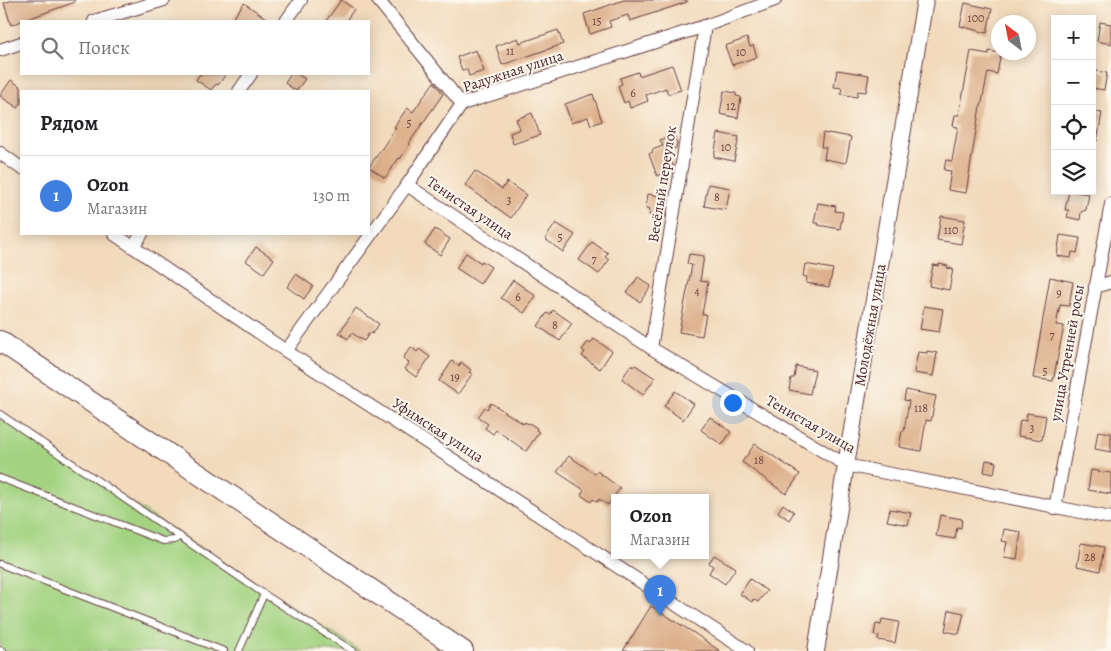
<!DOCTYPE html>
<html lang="ru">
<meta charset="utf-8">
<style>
body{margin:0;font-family:Alegreya,serif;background:#f2f2f2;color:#202124}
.controls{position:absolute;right:15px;top:15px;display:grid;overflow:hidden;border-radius:0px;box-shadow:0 2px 12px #0003}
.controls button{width:45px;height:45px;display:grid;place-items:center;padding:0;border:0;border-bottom:1px solid #e0e0e0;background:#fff;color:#202124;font:25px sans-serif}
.compass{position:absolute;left:991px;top:15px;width:45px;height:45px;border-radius:50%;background:#fff;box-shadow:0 2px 12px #0003;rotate:328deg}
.you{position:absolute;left:732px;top:402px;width:18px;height:18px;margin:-12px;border:4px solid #fff;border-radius:50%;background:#1a73e8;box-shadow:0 0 0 8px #1a73e833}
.badge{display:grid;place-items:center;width:32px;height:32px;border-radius:50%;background:#c8321e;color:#fff;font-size:16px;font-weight:700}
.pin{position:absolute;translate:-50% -41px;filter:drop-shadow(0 1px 2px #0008)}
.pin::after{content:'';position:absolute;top:26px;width:18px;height:15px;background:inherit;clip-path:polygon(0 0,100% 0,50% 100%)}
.popup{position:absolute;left:611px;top:494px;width:98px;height:65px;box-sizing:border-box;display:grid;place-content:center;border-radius:0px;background:#fff;filter:drop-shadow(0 1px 4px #0005);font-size:16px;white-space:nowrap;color:#757577}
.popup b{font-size:19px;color:#202124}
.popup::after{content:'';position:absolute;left:50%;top:100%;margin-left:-10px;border:10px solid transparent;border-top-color:#fff}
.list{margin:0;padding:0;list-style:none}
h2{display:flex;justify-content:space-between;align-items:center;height:65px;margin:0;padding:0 20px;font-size:21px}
h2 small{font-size:16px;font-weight:400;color:#757577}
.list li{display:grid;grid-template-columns:32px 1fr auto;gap:15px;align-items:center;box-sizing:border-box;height:80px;padding:0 20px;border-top:1px solid #e0e0e0}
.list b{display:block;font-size:19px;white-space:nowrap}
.list p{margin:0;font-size:16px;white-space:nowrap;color:#757577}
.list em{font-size:16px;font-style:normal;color:#757577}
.icon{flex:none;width:28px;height:28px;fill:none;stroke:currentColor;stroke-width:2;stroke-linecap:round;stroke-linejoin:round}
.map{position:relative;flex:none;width:1111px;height:651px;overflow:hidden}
.search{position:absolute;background:#fff;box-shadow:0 2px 12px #0003;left:20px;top:20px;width:350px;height:55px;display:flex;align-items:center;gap:12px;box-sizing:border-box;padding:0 18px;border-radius:0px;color:#757577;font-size:19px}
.panel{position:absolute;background:#fff;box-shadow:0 2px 12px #0003;left:20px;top:90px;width:350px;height:145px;border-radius:0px}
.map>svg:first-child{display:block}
.green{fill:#a3d381;stroke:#767956}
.building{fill:#ddb08b}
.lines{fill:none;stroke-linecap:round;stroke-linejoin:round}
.service-casing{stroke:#633b41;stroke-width:8}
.minor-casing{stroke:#633b41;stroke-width:14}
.tertiary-casing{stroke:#633b41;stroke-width:18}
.primary-casing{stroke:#633b41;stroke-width:22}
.service{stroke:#fff;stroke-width:6}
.minor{stroke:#fff;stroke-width:12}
.tertiary{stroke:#fff;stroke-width:16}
.primary{stroke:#fff;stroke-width:20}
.labels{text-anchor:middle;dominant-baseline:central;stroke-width:4;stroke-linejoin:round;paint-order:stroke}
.number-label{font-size:12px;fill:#6f4343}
.street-label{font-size:15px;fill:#4a1f2b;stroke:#fbf7ec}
</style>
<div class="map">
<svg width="1111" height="651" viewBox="0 0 1111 651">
<rect width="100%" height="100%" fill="#fbf7ec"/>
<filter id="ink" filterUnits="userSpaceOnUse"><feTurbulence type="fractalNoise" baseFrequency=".02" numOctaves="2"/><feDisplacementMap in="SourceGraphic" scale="10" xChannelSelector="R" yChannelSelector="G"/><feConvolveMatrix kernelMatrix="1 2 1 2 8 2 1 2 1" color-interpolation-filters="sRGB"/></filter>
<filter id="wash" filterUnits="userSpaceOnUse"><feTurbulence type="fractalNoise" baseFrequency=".0096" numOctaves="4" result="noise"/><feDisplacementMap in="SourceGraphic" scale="20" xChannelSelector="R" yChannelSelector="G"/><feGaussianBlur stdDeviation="1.12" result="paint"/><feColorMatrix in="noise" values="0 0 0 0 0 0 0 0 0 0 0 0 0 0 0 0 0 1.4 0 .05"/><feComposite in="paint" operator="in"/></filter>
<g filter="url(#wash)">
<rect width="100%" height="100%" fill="#f2dabb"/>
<polygon class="green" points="0,418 361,651 0,651"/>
<g id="blocks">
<g class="building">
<polygon points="13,0 74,0 75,2 11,25 4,3"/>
<polygon points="341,0 354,9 346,21 326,21"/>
<polygon points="624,0 687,0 687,2 630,21 628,15 609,21 611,27 590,34 584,14"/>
<polygon points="244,3 270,21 231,21"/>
<polygon points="965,3 992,9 987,33 960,26"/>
<polygon points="1100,22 1111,24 1111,44 1097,41"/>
<polygon points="558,30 563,44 502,65 496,46 518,38 520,43"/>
<polygon points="747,38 750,47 753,45 757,57 732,65 725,46"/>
<polygon points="476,50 484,71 469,76 467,69 462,70 457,57"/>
<polygon points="971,51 989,54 989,51 1001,53 997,74 988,72 981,107 980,106 966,193 948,190 951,171 944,170 946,160 952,161 958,127 953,126 955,115 959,115"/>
<polygon points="672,65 681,90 668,94 666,88 646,95 648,101 630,108 628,101 624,103 618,86 622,84 620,78 638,72 639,76"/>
<polygon points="837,70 869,75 866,92 858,91 857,97 841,94 842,88 834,87"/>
<polygon points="1092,70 1107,73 1104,90 1092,88"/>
<polygon points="200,74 226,74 218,85 216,84 211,90 196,80"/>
<polygon points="291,74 297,74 305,79 296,91 285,83"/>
<polygon points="11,80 21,87 21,103 18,108 0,96"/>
<polygon points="434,82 443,94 409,143 410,144 400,159 399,158 385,178 369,167 396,128 394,127 407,108 413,112"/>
<polygon points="724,91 736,93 736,96 741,97 738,118 720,114"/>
<polygon points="593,94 602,121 591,125 588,117 571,123 565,104"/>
<polygon points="1092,111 1102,113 1097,141 1092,140"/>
<polygon points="532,113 540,135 513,144 510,133 520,129 516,119"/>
<polygon points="718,133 739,137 734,161 714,157"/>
<polygon points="823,133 828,134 828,133 851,137 846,163 824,159 826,147 821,147"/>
<polygon points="674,135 677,143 676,148 667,151 673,166 673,170 657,176 649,154 653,152 652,150 663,146 660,140"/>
<polygon points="475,171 502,189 507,182 526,195 511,218 465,185"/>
<polygon points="708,184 730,188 726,210 704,206"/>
<polygon points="1069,191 1089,194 1086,210 1081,212 1080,220 1067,217 1069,210 1065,210"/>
<polygon points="648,194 668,197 665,217 649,215 650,209 646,208"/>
<polygon points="818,203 836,206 835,211 843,212 840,229 818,225 819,223 814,223"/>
<polygon points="941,216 965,220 961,244 937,240"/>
<polygon points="556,223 575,235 563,252 545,239"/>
<polygon points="435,229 450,239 440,255 425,244"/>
<polygon points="1060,235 1080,238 1077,253 1072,252 1071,258 1057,256"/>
<polygon points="592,242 608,253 605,257 609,260 599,274 579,260"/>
<polygon points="256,247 274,259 264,273 246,261"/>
<polygon points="466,253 481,263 482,261 491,267 480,284 456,268"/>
<polygon points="689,254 704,256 700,281 708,282 702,314 706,314 702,336 679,332 692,265 687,264"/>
<polygon points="805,264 833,269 829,287 806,283 807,277 803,276"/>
<polygon points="939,264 948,266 947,268 953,269 949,290 929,286 933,265 939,266"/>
<polygon points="296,274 313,286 304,299 287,287"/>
<polygon points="638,277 651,286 640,302 627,293"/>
<polygon points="1050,277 1073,282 1069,306 1060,305 1056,325 1064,326 1053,381 1033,378"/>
<polygon points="513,280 536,296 524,313 501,298"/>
<polygon points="924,306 943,309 939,332 920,329"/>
<polygon points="356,308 379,324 372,334 370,332 364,341 352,333 348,339 339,333"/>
<polygon points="553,310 572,323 560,341 538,326 547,313 550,315"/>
<polygon points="594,339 612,351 600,369 582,356 585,352 582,350 588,342 590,344"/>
<polygon points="411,347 417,352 419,349 430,357 416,377 405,369 409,363 403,358"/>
<polygon points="927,351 937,353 933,376 914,373 918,352 927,353"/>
<polygon points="452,361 459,366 461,362 471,370 469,372 472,374 458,394 439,381"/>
<polygon points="631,365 634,367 635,365 655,378 643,395 622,379"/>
<polygon points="796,366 815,370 810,394 789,390 791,378 794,378"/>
<polygon points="906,390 936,396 931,421 926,420 921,451 899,447 902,431 904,431 909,401 904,400"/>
<polygon points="675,391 694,404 683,420 664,406"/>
<polygon points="491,403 524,424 525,422 528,424 529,423 537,428 536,430 539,432 526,451 496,430 493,434 485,428 488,424 478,417 485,407 487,409"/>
<polygon points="1027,413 1046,416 1042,440 1018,436 1020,420 1026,421"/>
<polygon points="710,417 731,432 722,445 701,430"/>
<polygon points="1098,431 1111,433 1111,452 1095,449"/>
<polygon points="755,444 800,474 786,494 742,462"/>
<polygon points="569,456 595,474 597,471 620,488 608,505 599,499 598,502 593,499 591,502 581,495 584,490 557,472"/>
<polygon points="986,460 996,462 994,474 984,472"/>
<polygon points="1091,470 1111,473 1111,494 1088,490"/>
<polygon points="783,504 794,512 789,520 778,512"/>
<polygon points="890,509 911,513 908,525 887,521"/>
<polygon points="940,515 962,519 961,528 957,527 955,539 936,536"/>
<polygon points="1004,529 1021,532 1017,559 1004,557 1007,542 1002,541"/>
<polygon points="1081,543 1104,547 1100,571 1077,566"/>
<polygon points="714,555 736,568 725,584 709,573 713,566 709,563"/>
<polygon points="750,579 767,591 758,602 753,599 752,602 740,594"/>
<polygon points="651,606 694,633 720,651 623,651"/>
<polygon points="949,610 964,613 959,634 945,631"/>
<polygon points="882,619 899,622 895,643 878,640 879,636 874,635 876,624 881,625"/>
</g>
</g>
</g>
<g filter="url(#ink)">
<use href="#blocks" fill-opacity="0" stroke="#633b41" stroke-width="1"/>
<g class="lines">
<g class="service-casing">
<g id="service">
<polyline points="0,414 264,594 353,651"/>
<polyline points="0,478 163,541 175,540 180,536"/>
<polyline points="0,564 224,651"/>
<polyline points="0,650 3,651"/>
<polyline points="239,651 264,594"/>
</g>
</g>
<g class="minor-casing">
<g id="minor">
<polyline points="378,0 462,104"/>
<polyline points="94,21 164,0"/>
<polyline points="286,21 301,0"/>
<polyline points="0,50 21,43"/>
<polyline points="239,91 251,74"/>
<polyline points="0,153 21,168"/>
<polyline points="407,185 651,348 846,465 1111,518"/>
<polyline points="114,234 286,351 747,651"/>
<polyline points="133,247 142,234"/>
<polyline points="1095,287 1111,282"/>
<polyline points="651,348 705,26"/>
<polyline points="286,351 407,185 462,104 705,26 775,0"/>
<polyline points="1055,508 1111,204"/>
</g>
</g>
<g class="tertiary-casing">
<polyline id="tertiary" points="816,651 846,465 925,0"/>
</g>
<g class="primary-casing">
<polyline id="primary" points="0,341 463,651"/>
</g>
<use href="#service" class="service"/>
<use href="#minor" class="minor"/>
<use href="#tertiary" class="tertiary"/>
<use href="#primary" class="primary"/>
</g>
</g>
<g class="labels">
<g class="number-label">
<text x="976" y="18">100</text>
<text x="597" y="21">15</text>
<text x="510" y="51">11</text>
<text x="741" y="52">10</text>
<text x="633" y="93">6</text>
<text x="731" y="106">12</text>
<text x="409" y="123">5</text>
<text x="726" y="147">10</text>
<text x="717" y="197">8</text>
<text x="509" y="200">3</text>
<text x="951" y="230">110</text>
<text x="560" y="237">5</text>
<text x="594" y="259">7</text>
<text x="697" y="291">4</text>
<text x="1059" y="293">9</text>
<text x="518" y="297">6</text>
<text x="555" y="325">8</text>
<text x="1052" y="335">7</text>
<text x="1045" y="371">5</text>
<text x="455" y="377">19</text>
<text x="921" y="408">118</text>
<text x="1032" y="428">3</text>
<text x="759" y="460">18</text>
<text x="1090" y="557">28</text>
</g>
<g class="street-label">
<text transform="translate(513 71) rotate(-18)">Радужная улица</text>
<text transform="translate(662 184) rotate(-81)">Весёлый переулок</text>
<text transform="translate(470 208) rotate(34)">Тенистая улица</text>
<text transform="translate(870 325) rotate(-80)">Молодёжная улица</text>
<text transform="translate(1067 353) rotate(-80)">улица Утренней росы</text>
<text transform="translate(811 424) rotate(30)">Тенистая улица</text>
<text transform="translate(438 430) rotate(33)">Уфимская улица</text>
</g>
</g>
</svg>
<div class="controls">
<button>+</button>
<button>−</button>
<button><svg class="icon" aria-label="locate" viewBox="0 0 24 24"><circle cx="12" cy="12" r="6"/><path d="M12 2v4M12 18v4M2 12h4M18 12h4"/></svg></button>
<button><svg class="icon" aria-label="layers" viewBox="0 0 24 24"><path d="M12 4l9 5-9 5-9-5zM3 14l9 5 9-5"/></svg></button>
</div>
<svg class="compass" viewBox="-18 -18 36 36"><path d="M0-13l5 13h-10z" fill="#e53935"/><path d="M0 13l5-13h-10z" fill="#757577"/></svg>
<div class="you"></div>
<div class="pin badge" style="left:660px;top:616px;background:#3f7fe0">1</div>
<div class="popup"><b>Ozon</b>Магазин</div>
<div class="search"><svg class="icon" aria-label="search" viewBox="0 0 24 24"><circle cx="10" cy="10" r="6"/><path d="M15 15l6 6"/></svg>Поиск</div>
<section class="panel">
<h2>Рядом<small></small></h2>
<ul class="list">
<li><span class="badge" style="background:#3f7fe0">1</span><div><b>Ozon</b><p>Магазин</p></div><em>130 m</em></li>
</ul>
</section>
</div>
